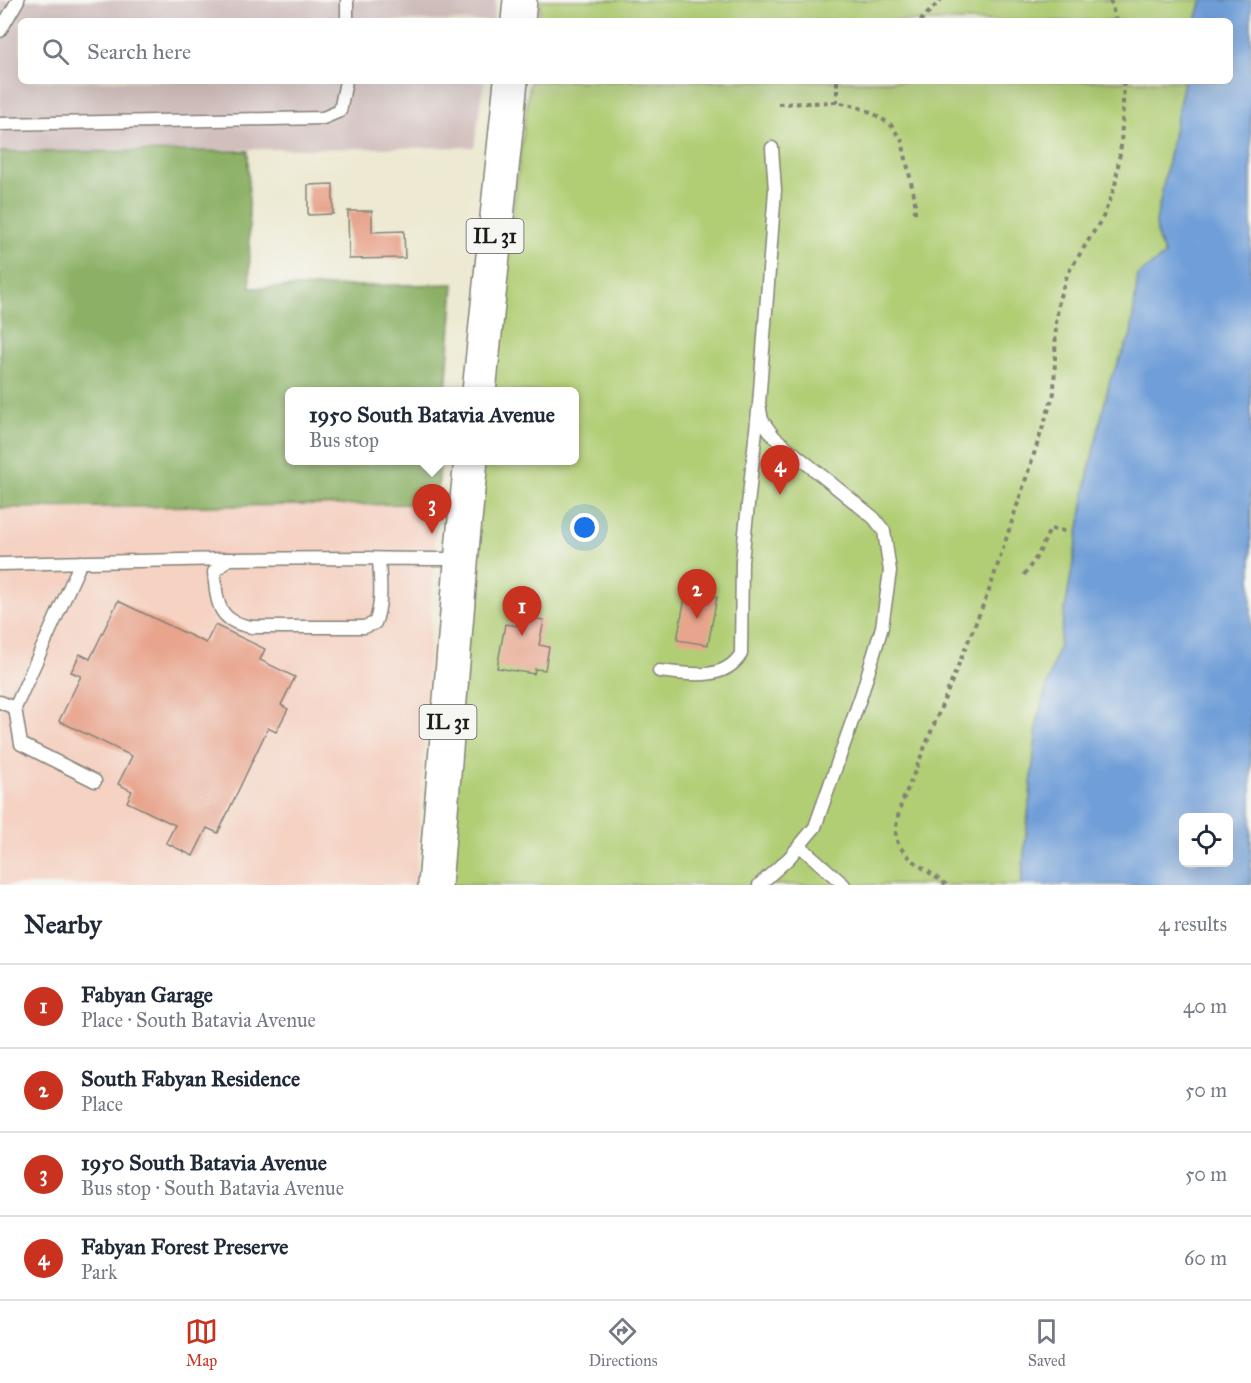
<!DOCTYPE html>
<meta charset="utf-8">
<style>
body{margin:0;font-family:"IM FELL Great Primer",serif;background:#f6f6f7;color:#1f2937}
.controls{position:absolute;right:18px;bottom:18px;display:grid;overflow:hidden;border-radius:9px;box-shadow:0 6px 24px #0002}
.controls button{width:54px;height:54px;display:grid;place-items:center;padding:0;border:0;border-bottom:2px solid #e0e1e3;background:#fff;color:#1f2937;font:30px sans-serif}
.you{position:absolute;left:585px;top:528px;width:21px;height:21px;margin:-15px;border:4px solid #fff;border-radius:50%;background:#1a73e8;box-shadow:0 0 0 9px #1a73e833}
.badge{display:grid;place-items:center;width:39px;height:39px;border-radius:50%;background:#c8321e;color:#fff;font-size:20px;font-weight:700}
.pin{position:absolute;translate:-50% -50px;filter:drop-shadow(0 2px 3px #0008)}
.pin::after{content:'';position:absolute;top:32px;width:21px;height:18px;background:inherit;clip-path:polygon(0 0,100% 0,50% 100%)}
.popup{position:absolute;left:285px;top:387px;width:294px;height:78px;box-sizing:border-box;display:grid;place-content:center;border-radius:9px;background:#fff;filter:drop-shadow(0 2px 4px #0005);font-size:20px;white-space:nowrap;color:#747a83}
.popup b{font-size:22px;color:#1f2937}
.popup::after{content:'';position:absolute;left:50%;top:100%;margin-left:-12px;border:12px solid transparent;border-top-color:#fff}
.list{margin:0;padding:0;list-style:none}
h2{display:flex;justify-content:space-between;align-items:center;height:78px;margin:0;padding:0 24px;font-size:26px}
h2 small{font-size:20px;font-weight:400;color:#747a83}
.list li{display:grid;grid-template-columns:39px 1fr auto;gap:18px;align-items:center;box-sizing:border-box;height:84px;padding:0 24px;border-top:2px solid #e0e1e3}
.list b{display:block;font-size:22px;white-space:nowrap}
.list p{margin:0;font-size:20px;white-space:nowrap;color:#747a83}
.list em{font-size:20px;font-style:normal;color:#747a83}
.icon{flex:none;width:33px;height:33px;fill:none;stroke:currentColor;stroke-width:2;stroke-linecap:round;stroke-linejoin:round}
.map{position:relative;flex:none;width:1251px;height:885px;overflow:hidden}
.search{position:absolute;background:#fff;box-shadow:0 6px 24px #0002;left:18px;right:18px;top:18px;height:66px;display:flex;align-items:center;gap:15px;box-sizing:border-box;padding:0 21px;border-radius:9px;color:#747a83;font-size:22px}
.sheet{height:414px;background:#fff}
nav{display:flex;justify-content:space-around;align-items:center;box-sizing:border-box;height:84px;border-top:2px solid #e0e1e3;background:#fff;font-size:16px;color:#747a83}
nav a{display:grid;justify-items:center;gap:3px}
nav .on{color:#c8321e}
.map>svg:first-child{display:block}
.built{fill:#f5d2c2}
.industrial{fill:#d1bfbd}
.green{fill:#b1ce75;stroke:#667548;stroke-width:1.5}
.forest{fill:#8cb166;stroke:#546641;stroke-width:1.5}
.water{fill:#6f9ed8;stroke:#465d7a;stroke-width:1.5;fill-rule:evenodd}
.building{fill:#e8a48d}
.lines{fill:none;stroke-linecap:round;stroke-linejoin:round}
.lane-casing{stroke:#848277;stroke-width:15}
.primary-casing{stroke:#848277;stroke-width:36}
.path{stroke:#848277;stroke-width:4;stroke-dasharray:4.5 4.5;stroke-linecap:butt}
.lane{stroke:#fff;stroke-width:12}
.primary{stroke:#fff;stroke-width:33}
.labels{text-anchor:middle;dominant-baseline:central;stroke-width:4.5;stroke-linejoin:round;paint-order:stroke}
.shield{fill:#f6f6f2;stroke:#5d5d5c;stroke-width:1.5}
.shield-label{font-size:20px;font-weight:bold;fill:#1c1c1c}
</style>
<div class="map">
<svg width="1251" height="885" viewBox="0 0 1251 885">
<rect width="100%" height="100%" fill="#f6f6f2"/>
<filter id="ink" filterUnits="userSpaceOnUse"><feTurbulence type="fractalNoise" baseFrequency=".0167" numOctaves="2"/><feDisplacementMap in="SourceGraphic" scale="12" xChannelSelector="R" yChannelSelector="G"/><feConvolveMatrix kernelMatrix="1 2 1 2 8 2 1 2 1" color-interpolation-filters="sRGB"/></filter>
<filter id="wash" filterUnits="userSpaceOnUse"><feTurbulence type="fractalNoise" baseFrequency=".008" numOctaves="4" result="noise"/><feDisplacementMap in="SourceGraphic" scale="24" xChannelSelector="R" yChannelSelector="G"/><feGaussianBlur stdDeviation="1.35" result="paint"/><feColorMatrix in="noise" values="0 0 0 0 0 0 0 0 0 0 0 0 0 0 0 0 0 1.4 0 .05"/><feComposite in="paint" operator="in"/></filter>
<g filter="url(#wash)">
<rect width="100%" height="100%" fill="#ede9d2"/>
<polygon class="built" points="437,504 416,885 0,885 0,508"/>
<polygon class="industrial" points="0,0 496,0 493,21 21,21 21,81 484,81 474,147 0,152"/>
<g class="green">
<polygon points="541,0 1202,0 1196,21 538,21"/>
<polygon points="530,81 1184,81 1156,222 1158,239 1165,255 1138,276 1131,335 1110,380 1089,470 1059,645 1038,717 1021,885 447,885 480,461 574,460 574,392 489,391"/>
</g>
<polygon class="forest" points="248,151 250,288 454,284 446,391 290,392 290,460 440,461 437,504 0,508 0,152"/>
<path class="water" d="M1202 0H1251V885H1021L1038 717 1059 645 1089 470 1110 380 1131 335 1138 275 1165 255 1158 239 1156 222 1184 81H1230V21H1196ZM1184 818H1228V862H1184Z"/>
<g id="blocks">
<g class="building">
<polygon points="333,184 333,214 308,215 308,185"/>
<polygon points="348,211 372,211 372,232 404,231 405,258 349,259"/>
<polygon points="686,592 717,597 708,645 677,640"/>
<polygon points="118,601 206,643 215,625 265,649 260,660 295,677 281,705 288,709 276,732 268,728 218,833 207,828 193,856 166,843 175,825 127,802 132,791 118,784 132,756 59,721 81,676 71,672 80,654 90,659"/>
<polygon points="520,616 544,620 539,645 549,647 545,670 535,669 534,674 497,668 505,624 518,626"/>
</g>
</g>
</g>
<g filter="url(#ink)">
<use href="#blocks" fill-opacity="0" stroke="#848277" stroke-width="1.5"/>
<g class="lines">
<g class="lane-casing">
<g id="lane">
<polyline points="347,21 347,0"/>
<polyline points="0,31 18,0"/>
<polyline points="0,124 323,118 340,111 346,81"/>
<path d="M379 559C380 580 383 603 375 623L364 627H252C217 622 217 602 214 572L228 559 366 558C398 559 429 559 460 559"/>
<polyline points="0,564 228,559"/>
<path d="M659 671C687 674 724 682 741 654L742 561 758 411"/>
<polyline points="0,702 15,708 81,562"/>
<polyline points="15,708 21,744 95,781"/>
<polyline points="800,846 844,885"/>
<polyline points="759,885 789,858 815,827 862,693 882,627 890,571 884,531 874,518 774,437 762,420 759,404 775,190 772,148"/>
</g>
</g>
<g class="primary-casing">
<g id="primary">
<polyline points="518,21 520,0"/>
<polyline points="479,392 511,81"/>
<polyline points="435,885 463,539 471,460"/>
</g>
</g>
<g class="path">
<polyline points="1110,0 1116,21"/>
<polyline points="920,21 941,0"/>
<polyline points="837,81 837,102"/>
<polyline points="778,104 837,102 855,106 873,113 891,125 902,141 915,200 915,216"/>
<polyline points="1024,575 1038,555 1050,529 1065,531"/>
<path d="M946 885C933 873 905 859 898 843 893 832 898 816 901 805L990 588 1054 393 1056 323 1059 299 1068 273 1103 217 1115 186 1121 146 1124 81"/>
</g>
<use href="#lane" class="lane"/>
<use href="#primary" class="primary"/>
</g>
</g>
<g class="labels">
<g class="shield">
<rect x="466.5" y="219" width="57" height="34" rx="4.5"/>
<rect x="419.5" y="705" width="57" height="34" rx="4.5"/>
</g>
<g class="shield-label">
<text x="495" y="236">IL 31</text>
<text x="448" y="722">IL 31</text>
</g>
</g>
</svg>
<div class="controls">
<button><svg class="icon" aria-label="locate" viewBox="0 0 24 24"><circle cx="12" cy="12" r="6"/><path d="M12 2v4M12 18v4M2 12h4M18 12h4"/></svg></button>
</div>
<div class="you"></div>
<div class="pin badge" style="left:522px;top:636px">1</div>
<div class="pin badge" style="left:697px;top:619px">2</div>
<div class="pin badge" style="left:432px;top:534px">3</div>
<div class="popup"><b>1950 South Batavia Avenue</b>Bus stop</div>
<div class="pin badge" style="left:780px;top:495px">4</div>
<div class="search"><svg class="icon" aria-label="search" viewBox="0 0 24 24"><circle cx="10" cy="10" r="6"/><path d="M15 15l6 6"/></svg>Search here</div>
</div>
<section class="sheet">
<h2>Nearby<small>4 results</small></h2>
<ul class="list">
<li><span class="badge">1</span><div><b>Fabyan Garage</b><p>Place · South Batavia Avenue</p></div><em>40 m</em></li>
<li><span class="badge">2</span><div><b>South Fabyan Residence</b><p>Place</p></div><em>50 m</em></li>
<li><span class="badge">3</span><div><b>1950 South Batavia Avenue</b><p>Bus stop · South Batavia Avenue</p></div><em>50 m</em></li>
<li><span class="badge">4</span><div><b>Fabyan Forest Preserve</b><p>Park</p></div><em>60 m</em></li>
</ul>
</section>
<nav>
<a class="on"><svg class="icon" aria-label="map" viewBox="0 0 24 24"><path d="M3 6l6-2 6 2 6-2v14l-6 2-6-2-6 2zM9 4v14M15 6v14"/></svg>Map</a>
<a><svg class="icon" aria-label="directions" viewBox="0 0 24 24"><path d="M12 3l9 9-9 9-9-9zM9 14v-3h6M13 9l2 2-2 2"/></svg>Directions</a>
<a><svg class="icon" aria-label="saved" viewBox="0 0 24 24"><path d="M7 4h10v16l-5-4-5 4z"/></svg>Saved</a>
</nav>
